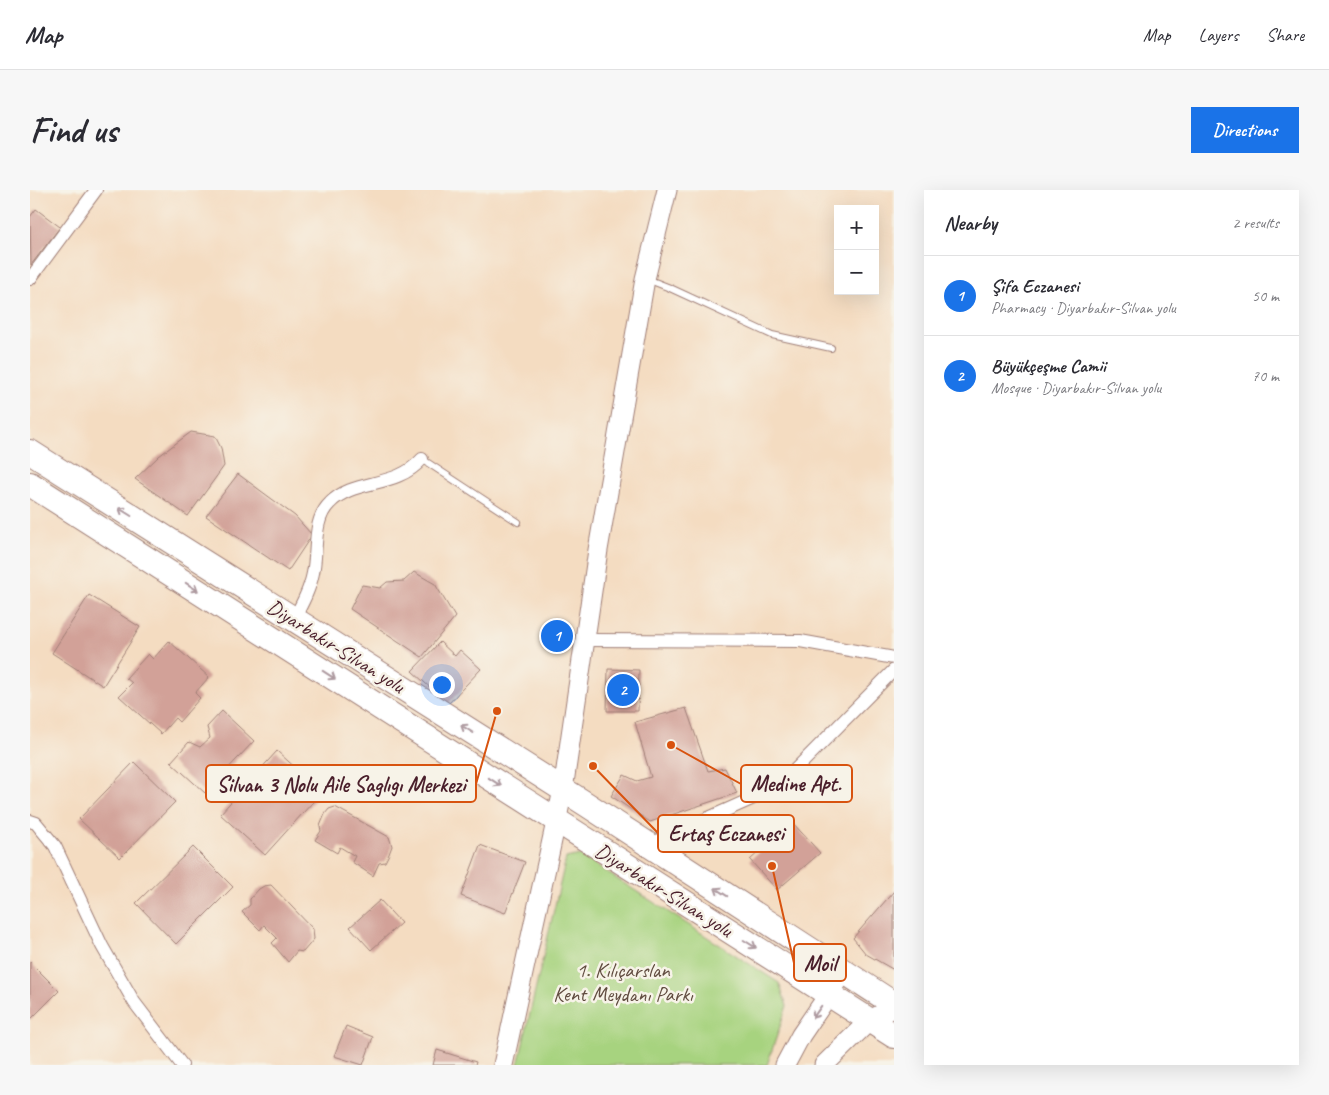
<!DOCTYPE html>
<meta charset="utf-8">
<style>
body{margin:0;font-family:Caveat,sans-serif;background:#f7f7f7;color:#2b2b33}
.controls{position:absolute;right:15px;top:15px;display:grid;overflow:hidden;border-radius:0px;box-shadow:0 5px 20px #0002}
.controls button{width:45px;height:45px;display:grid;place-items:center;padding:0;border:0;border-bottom:1px solid #e1e1e2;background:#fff;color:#2b2b33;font:25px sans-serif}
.you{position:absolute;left:411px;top:494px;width:18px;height:18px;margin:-12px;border:4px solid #fff;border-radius:50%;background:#1a73e8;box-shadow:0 0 0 8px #1a73e833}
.badge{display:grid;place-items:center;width:32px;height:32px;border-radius:50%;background:#1a73e8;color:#fff;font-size:16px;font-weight:700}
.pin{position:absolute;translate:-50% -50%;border:2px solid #fff;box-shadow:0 1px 5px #0006}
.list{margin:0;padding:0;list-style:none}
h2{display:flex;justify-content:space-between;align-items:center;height:65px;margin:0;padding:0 20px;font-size:21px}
h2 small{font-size:16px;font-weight:400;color:#7c7c81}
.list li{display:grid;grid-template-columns:32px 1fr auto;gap:15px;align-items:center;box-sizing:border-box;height:80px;padding:0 20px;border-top:1px solid #e1e1e2}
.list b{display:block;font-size:19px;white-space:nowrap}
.list p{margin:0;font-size:16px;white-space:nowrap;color:#7c7c81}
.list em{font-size:16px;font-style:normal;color:#7c7c81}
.map{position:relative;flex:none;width:864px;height:875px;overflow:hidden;border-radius:0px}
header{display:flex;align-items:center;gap:30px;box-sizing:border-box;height:70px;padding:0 25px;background:#fff;border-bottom:1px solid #e1e1e2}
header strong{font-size:24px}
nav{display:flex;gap:28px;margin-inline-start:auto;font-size:18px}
.intro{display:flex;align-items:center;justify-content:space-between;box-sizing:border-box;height:120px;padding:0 30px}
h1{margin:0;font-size:35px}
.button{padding:12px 22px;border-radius:0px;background:#1a73e8;color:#fff;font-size:18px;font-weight:700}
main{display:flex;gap:30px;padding:0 30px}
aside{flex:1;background:#fff;border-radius:0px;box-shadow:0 5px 20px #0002}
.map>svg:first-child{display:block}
.green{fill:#a7d37f;stroke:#787955}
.building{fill:#d2a198}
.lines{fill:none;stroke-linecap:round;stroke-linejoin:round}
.lane-casing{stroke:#9f7e76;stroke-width:8}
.street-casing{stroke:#9f7e76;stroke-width:14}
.secondary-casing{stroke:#9f7e76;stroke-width:21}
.highway-casing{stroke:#9f7e76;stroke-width:26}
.lane{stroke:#fff;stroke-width:6}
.street{stroke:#fff;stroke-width:12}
.secondary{stroke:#fff;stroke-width:19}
.highway{stroke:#fff;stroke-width:24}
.oneway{stroke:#ae9aa0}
.labels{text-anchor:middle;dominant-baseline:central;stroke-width:5;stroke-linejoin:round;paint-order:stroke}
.street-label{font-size:21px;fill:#4a1f2b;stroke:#f7f3e8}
.park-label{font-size:21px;fill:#614c40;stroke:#f7f3e8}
.leader{fill:none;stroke:#d8530f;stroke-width:2}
.callout-dot{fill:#d8530f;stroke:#f7f3e8;stroke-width:2}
.callout{fill:#f7f3e8;stroke:#d8530f;stroke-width:2}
.callout-label{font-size:22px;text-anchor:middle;font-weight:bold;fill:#4a1f2b}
</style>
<header>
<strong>Map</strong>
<nav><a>Map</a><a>Layers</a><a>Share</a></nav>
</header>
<div class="intro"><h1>Find us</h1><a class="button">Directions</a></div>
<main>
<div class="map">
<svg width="864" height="875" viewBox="0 0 864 875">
<rect width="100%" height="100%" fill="#f7f3e8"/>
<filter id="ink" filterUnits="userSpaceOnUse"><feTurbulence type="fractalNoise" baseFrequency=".02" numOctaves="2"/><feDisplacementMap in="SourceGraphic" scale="10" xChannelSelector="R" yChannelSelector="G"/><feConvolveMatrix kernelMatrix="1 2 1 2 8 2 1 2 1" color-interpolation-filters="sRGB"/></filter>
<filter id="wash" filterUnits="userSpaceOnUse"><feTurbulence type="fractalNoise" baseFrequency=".0096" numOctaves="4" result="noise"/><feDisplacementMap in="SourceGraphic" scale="20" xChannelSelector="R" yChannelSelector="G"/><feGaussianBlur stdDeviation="1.12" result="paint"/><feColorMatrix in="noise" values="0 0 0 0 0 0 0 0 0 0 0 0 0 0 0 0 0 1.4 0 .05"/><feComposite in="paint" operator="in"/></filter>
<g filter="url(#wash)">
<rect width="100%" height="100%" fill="#f4dcc1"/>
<polygon class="green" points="550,665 749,793 757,816 737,875 488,875 536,668"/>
<g id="blocks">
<g class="building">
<polygon points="6,19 30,37 1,75 0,27"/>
<polygon points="161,242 185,246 191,258 194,276 158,326 105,289 129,266"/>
<polygon points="208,284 265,326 282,345 258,381 176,326"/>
<polygon points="384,382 405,394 425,427 392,467 320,419 332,395 350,398 357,392 374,391"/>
<polygon points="59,405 110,437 73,496 22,463"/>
<polygon points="139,451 179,487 165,503 170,508 149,532 145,528 131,544 89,506 102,493 96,488 118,464 123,469"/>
<polygon points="410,452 425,466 430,460 451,479 418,514 382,481"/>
<polygon points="578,479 609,480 608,521 577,521"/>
<polygon points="656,518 678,581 695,578 707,603 620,632 581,606 594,585 607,591 621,587 605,532"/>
<polygon points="192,521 224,551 175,603 141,572 159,552 170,557 180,548 177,537"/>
<polygon points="247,561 292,602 235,665 190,624"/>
<polygon points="104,572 145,612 90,668 49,629"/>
<polygon points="305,617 359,647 362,656 359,664 355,672 349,673 343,686 322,672 325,666 310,657 307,663 285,650 291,641 290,636 295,624 299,619"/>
<polygon points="762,632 790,663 747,700 720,670"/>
<polygon points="450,655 495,672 475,723 431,706"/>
<polygon points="163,657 203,697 146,754 106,713"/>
<polygon points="241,695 283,739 284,749 279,755 273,762 267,761 258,772 242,753 247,748 234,735 230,740 212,722 220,715 220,709 229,699 234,696"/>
<polygon points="864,701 864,780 836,764 823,748"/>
<polygon points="350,710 371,733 341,760 320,737"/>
<polygon points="0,772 29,801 0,830"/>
<polygon points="316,836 343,847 333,875 304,866"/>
<polygon points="407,860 446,872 445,875 403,875"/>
</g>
</g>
</g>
<g filter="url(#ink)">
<use href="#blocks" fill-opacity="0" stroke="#9f7e76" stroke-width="1"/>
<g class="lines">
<g class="lane-casing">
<g id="lane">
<polyline points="617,89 640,98 742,145 801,158"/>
<polyline points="392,269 488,332"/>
</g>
</g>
<g class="street-casing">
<g id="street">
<polyline points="0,89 66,0"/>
<path d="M264 429C272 414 280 399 283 383 288 360 282 330 300 313 324 288 366 299 392 269"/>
<polyline points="555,450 770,451 864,468"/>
<polyline points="0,631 6,633 25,656 72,756 104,812 152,875"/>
<polyline points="618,655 728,606 754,591 864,480"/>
</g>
</g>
<g class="secondary-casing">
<g id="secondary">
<polyline points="473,875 533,600 568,360 615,89 637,0"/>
<polyline points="755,875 771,845 814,782"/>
<polyline points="794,875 840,830 864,817"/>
</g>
</g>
<g class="highway-casing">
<g id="highway">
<polyline points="0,262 556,614 864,814"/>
<polyline points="0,294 864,846"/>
</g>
</g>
<use href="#lane" class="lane"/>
<use href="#street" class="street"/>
<use href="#secondary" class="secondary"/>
<use href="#highway" class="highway"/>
</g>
<defs><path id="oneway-shaft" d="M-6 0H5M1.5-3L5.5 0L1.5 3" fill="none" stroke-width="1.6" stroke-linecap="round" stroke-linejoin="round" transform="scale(1.25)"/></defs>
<g class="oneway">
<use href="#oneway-shaft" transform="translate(95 322) rotate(-148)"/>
<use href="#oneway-shaft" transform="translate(162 397) rotate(33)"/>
<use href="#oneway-shaft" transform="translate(299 485) rotate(33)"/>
<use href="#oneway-shaft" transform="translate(437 539) rotate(-148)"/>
<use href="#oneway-shaft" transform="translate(465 592) rotate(33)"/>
<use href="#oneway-shaft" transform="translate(691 702) rotate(-147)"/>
<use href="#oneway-shaft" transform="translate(720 754) rotate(32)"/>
<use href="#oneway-shaft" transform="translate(787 822) rotate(125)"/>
</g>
</g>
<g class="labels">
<g class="street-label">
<text transform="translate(306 456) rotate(32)">Diyarbakır-Silvan yolu</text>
<text transform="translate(634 700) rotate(32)">Diyarbakır-Silvan yolu</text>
</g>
<g class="park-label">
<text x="593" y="780">1. Kılıçarslan<tspan x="593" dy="24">Kent Meydanı Parkı</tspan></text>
</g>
</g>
<path class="leader" d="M641 555L711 594M467 521L446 594M563 576L628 643M742 676L764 773"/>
<g class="callout-dot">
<circle cx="641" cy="555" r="5"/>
<circle cx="467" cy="521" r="5"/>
<circle cx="563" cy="576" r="5"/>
<circle cx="742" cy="676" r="5"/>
</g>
<g class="callout">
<rect x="711" y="575" width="111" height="37" rx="5"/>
<rect x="176" y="575" width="270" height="37" rx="5"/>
<rect x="628" y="625" width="136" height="37" rx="5"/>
<rect x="764" y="754" width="52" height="37" rx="5"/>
</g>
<g class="callout-label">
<text x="766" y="601">Medine Apt.</text>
<text x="311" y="602">Silvan 3 Nolu Aile Saglıgı Merkezi</text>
<text x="696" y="651">Ertaş Eczanesi</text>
<text x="790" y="781">Moil</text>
</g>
</svg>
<div class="controls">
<button>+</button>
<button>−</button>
</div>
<div class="you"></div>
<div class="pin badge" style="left:527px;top:446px">1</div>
<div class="pin badge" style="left:593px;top:500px">2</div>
</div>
<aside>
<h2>Nearby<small>2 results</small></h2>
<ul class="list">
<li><span class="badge">1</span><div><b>Şifa Eczanesi</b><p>Pharmacy · Diyarbakır-Silvan yolu</p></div><em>50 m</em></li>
<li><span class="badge">2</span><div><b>Büyükçeşme Camii</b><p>Mosque · Diyarbakır-Silvan yolu</p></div><em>70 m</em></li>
</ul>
</aside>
</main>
